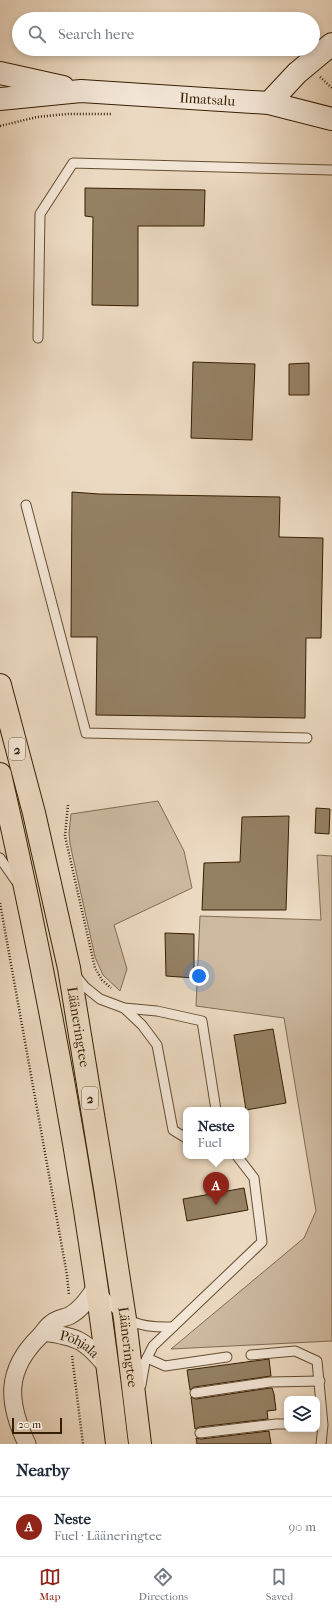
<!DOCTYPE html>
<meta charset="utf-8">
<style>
body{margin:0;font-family:"IM FELL French Canon",serif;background:#f2f2f3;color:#1f2937}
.controls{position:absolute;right:12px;bottom:12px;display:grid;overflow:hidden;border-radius:8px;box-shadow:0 2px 6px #0003}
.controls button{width:36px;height:36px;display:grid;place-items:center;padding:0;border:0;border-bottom:1px solid #e0e1e3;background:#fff;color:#1f2937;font:20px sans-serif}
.scale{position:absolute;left:12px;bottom:10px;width:50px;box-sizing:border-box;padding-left:4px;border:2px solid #361f00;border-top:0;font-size:11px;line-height:14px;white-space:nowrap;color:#361f00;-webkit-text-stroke:3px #f3e6d7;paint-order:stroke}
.you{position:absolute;left:199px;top:976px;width:14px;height:14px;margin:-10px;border:3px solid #fff;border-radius:50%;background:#1a73e8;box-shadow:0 0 0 6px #1a73e833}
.badge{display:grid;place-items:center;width:26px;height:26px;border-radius:50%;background:#8f2418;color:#fff;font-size:13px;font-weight:700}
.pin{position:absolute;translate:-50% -33px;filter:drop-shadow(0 1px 2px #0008)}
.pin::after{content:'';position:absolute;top:21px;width:14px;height:12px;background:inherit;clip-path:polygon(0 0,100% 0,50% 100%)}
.popup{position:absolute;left:183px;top:1107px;width:66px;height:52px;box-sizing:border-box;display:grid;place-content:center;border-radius:8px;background:#fff;filter:drop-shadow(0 1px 3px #0005);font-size:13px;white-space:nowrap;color:#747a83}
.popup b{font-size:15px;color:#1f2937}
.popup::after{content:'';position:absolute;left:50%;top:100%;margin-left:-8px;border:8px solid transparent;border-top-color:#fff}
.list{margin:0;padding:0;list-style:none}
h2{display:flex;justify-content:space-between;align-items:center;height:52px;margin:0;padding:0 16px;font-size:17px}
h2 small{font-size:13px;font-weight:400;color:#747a83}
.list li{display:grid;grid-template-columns:26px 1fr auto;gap:12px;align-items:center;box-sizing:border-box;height:60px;padding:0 16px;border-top:1px solid #e0e1e3}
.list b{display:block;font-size:15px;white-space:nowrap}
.list p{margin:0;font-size:13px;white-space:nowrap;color:#747a83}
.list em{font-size:13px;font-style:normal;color:#747a83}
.icon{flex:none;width:22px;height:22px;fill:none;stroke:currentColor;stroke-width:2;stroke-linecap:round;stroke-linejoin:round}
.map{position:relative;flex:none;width:332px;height:1444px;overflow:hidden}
.search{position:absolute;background:#fff;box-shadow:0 2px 6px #0003;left:12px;right:12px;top:12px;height:44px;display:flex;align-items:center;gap:10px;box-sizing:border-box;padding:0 14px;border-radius:22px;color:#747a83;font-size:15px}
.sheet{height:112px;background:#fff}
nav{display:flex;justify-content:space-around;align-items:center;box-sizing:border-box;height:56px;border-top:1px solid #e0e1e3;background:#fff;font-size:11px;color:#747a83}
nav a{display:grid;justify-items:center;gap:2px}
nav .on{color:#8f2418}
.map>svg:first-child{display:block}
.green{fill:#cdb9a0;stroke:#826c50}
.building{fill:#958064;stroke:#361f00}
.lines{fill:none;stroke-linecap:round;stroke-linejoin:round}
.lane-casing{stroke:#644e30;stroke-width:11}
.street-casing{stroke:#644e30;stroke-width:19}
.secondary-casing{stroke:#361f00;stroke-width:24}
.highway-casing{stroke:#361f00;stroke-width:24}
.path{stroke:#361f00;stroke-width:2.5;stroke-dasharray:1 2;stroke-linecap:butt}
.lane{stroke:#f3e6d7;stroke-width:9}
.street{stroke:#f3e6d7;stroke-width:17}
.secondary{stroke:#f3e6d7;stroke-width:22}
.highway{stroke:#ecd9c1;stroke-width:22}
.labels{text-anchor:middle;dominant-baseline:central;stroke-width:3.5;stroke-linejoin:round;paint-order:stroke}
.shield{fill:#f3e6d7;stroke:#6f5b40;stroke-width:1}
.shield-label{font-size:13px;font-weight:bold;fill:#361f00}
.street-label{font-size:14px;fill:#361f00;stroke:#f3e6d7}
</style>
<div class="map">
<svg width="332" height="1444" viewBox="0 0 332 1444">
<rect width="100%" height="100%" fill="#ecd9c1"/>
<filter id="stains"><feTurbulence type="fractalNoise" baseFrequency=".005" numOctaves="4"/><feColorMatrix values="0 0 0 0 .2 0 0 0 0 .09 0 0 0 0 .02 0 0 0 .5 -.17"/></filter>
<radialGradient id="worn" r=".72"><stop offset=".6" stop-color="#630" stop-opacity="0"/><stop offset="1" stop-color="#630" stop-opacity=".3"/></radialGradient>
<g class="green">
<polygon points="158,801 184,851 192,888 114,925 127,969 120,991 103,975 95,957 70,844 69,833 71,814"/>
<polygon points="317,855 332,856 332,1341 171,1349 304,1238 316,1211 284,1018 196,1006 200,916 321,920"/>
</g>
<g class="building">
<polygon points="85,188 205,190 204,226 138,226 138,306 92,305 93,217 85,216"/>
<polygon points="193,362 255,364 252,440 191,438"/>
<polygon points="309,363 309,395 289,395 289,364"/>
<polygon points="72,492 99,494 280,497 279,537 323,538 321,638 306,638 305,718 96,715 97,637 71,637"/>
<polygon points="316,808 330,809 329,834 315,833"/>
<polygon points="289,816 286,910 202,910 204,863 240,862 242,817"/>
<polygon points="165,933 194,934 194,978 166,976"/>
<polygon points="273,1029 286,1103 246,1110 234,1035"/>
<polygon points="244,1188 248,1210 187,1221 183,1199"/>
<polygon points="269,1359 271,1376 194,1387 190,1390 187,1370"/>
<polygon points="270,1388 272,1388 274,1394 276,1410 267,1411 268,1419 199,1427 195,1429 191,1397 196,1399"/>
<polygon points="269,1431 271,1444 197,1444 196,1438 201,1439"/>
</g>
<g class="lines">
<g class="lane-casing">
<g id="lane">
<polyline points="38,338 40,214 73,163 332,170"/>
<polyline points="26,505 86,733 307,738"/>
<polyline points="0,858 16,881"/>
<polyline points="76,976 85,987 100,999 124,1008 157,1011 202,1021 216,1110"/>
<polyline points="124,1008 142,1025 157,1045 173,1130 186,1138"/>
<path d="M104 1295C123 1323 139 1328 173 1327"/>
<polyline points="251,1355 295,1351 317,1361 323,1425 321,1444"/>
<polyline points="147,1358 165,1366 227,1357"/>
<polyline points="141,1385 145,1362 153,1346 262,1242 254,1178 237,1156"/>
<polyline points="195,1393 270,1382 320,1381"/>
<polyline points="200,1433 276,1424 287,1424"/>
</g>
</g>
<g class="street-casing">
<g id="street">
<path id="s1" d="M44 1332C79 1337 86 1341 108 1368"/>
<path d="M27 1444C7 1402 5 1370 40 1336 44 1332 47 1326 52 1323 57 1319 64 1318 69 1316 82 1309 90 1297 97 1285"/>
</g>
</g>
<g class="secondary-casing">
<g id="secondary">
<polyline points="0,73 63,87"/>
<path id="s2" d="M0 99 81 91 269 103 332 119"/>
<polyline points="269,103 297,73 332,44"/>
</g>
</g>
<g class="highway-casing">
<g id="highway">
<path id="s3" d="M0 685 34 813 69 968 105 1188 125 1319 140 1444"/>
<path d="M0 774C51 996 91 1218 117 1444"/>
</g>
</g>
<g class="path">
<polyline points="320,77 332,88"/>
<polyline points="0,126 37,117 67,114 112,114"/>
<polyline points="68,805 65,836 95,968 102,980 111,988"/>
<polyline points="0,903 67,1275 69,1295"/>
<polyline points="72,1356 83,1444"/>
</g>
<use href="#lane" class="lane"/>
<use href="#street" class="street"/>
<use href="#secondary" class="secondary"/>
<use href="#highway" class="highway"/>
</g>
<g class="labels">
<g class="shield">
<rect x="9" y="738" width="16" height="22" rx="3"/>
<rect x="82" y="1087" width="16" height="22" rx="3"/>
</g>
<g class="shield-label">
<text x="17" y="749">2</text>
<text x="90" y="1098">2</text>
</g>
<g class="street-label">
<text stroke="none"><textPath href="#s2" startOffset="208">Ilmatsalu</textPath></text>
<text stroke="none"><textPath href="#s3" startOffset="351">Lääneringtee</textPath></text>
<text stroke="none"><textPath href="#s1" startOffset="38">Põhjala</textPath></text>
<text stroke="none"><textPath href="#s3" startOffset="675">Lääneringtee</textPath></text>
</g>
</g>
<rect width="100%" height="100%" filter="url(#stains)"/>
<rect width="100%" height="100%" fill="url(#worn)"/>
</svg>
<div class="controls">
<button><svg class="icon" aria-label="layers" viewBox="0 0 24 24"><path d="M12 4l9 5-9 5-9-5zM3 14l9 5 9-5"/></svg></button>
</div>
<div class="scale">20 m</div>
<div class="you"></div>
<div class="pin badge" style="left:216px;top:1205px">A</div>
<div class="popup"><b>Neste</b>Fuel</div>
<div class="search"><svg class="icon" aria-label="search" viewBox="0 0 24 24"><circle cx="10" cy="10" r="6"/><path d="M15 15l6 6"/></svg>Search here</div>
</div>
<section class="sheet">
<h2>Nearby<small></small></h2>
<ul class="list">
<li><span class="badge">A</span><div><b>Neste</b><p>Fuel · Lääneringtee</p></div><em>90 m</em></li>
</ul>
</section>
<nav>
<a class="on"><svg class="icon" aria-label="map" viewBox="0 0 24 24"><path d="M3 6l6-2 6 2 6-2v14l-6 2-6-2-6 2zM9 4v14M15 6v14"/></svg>Map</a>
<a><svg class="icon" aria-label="directions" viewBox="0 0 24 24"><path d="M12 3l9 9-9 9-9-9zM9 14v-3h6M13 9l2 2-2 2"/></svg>Directions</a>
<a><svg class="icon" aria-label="saved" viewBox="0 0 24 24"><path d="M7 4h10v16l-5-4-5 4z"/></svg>Saved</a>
</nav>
